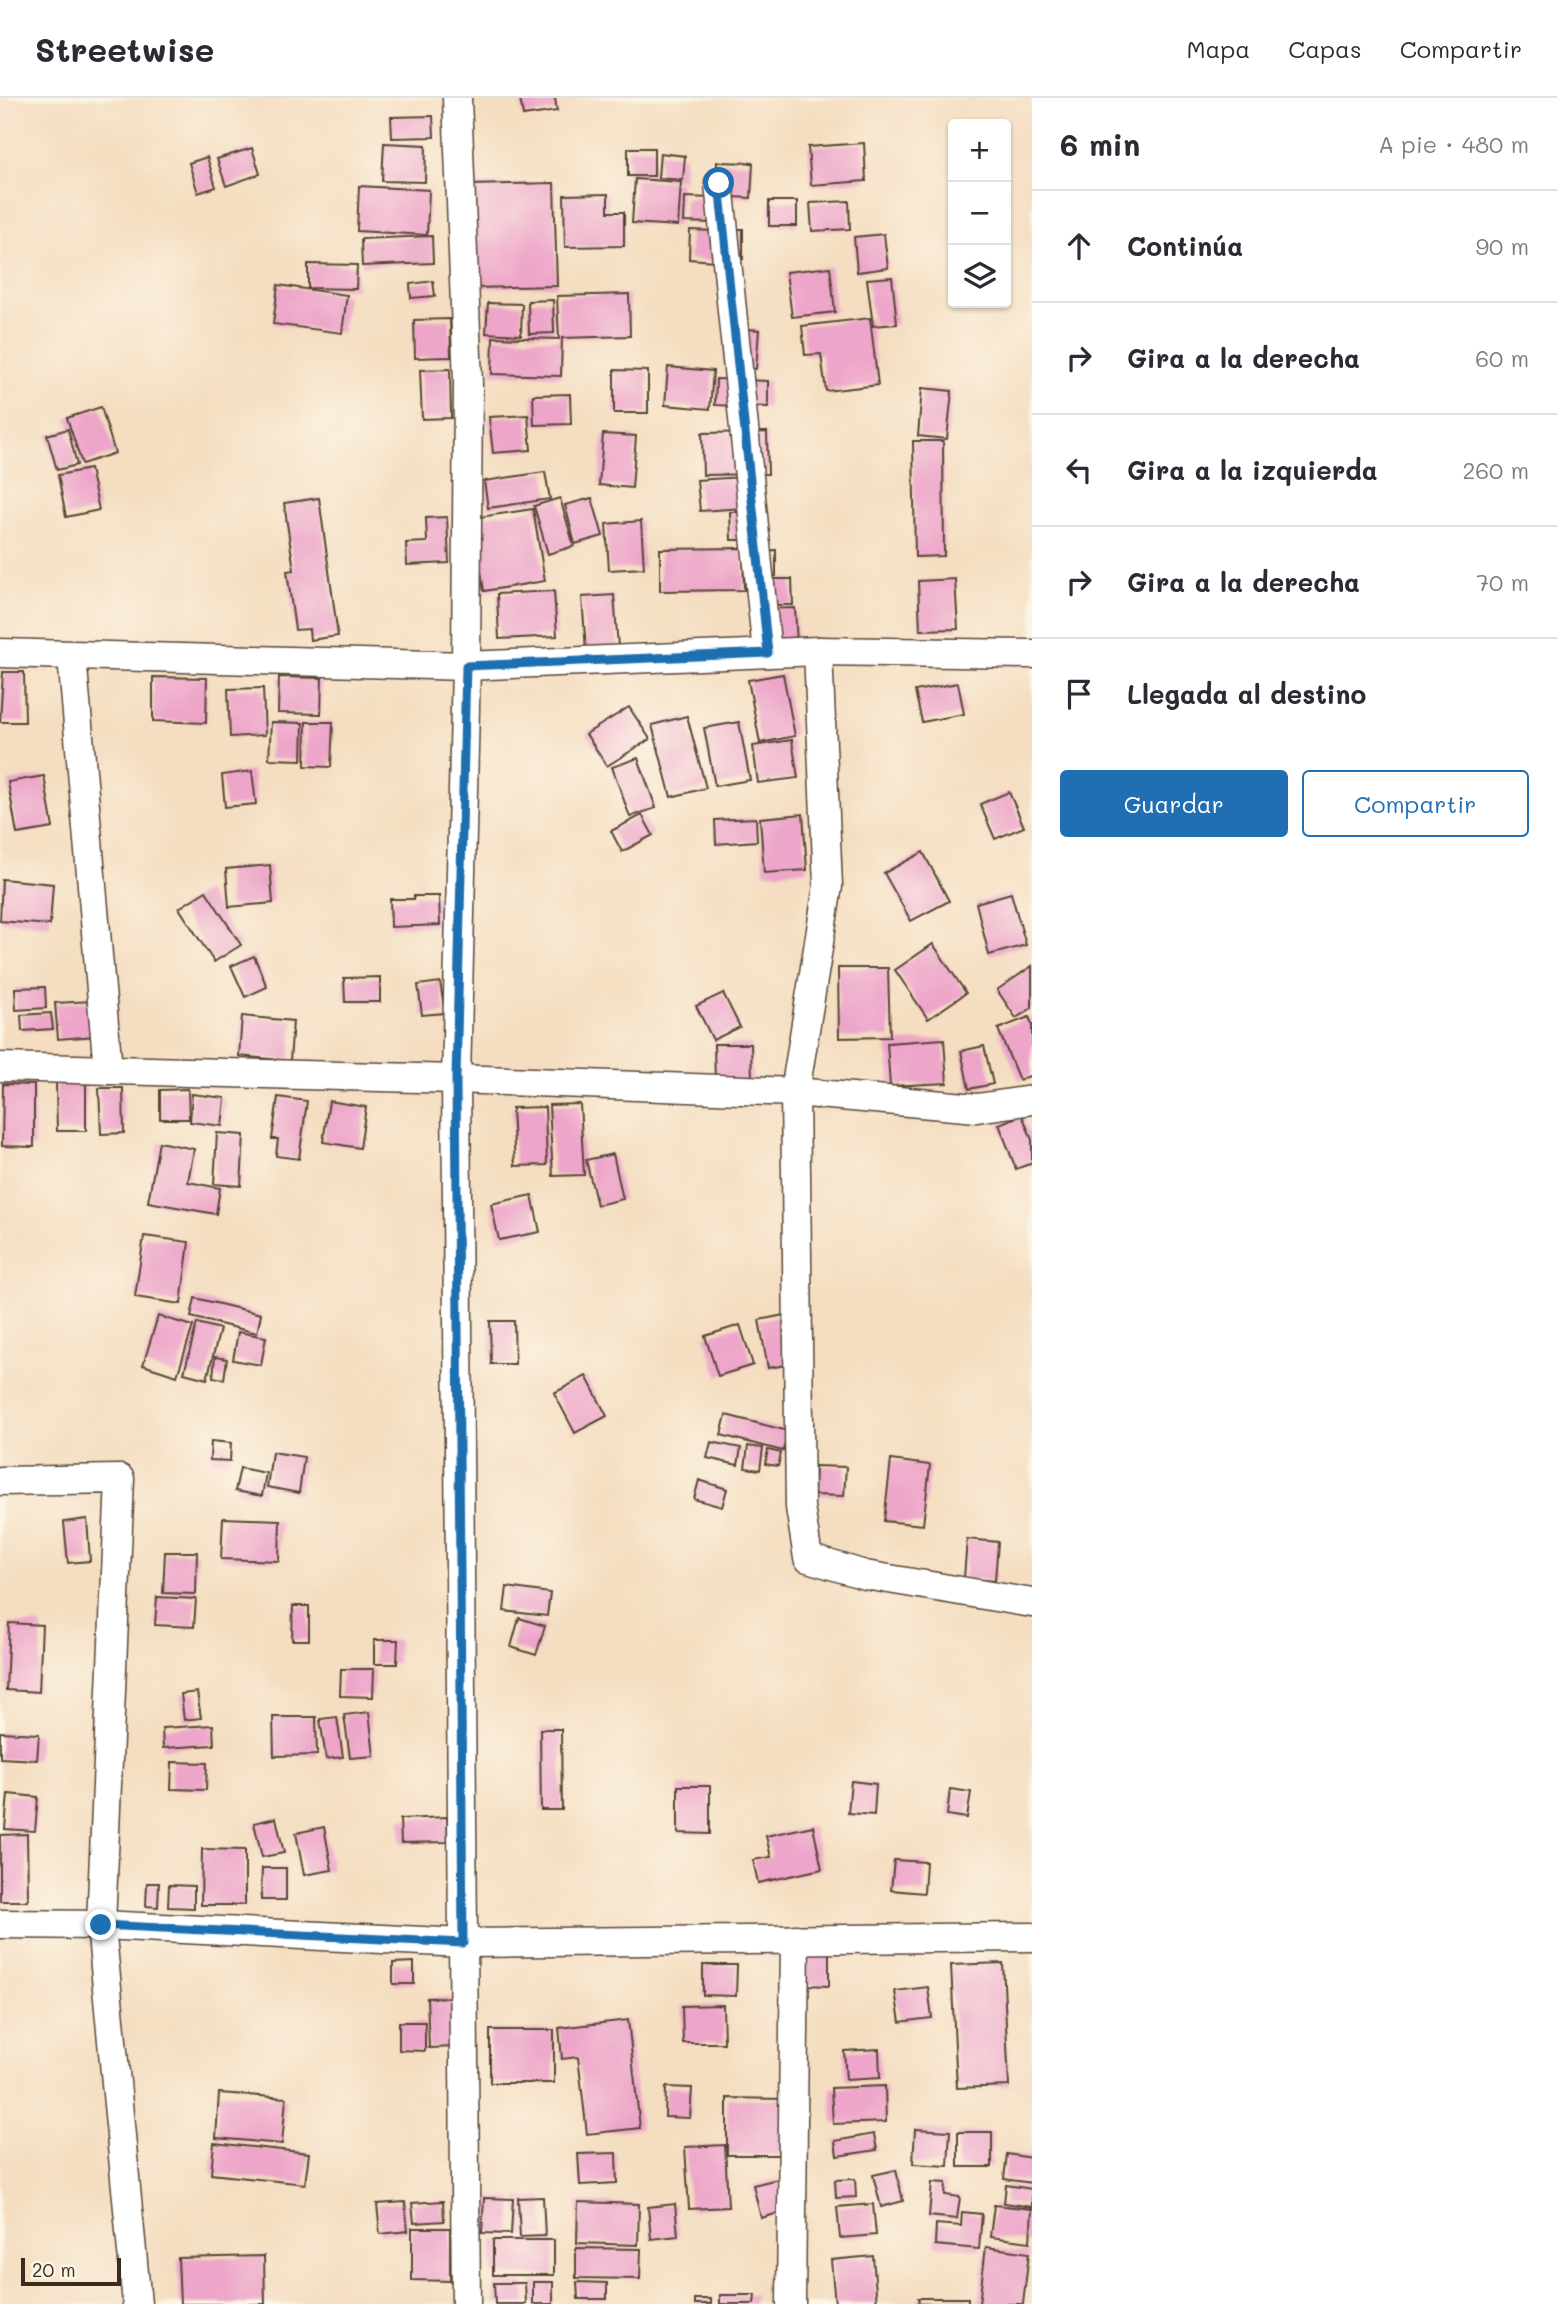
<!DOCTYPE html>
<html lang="es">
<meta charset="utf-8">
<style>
body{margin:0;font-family:Mali,sans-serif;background:#f2f2f3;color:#2b2b33}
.controls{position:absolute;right:21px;top:21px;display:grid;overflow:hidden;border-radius:7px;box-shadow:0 2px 5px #0004}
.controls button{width:63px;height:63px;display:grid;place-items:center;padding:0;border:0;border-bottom:2px solid #e1e1e2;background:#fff;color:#2b2b33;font:35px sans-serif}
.scale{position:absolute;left:21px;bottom:18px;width:100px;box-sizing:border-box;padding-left:7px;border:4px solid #3b2a1e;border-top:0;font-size:19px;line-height:24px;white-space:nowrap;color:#3b2a1e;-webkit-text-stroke:5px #fcf5e5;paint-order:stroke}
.stop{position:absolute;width:21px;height:21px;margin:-16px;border:5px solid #1f6fb2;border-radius:50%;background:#fff}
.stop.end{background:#1f6fb2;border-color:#fff;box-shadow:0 2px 7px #0008}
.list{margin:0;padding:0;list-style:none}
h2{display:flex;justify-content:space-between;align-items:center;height:91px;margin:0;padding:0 28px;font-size:30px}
h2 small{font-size:23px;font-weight:400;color:#7c7c81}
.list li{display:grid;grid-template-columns:46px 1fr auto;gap:21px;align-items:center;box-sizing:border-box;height:112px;padding:0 28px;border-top:2px solid #e1e1e2}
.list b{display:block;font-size:26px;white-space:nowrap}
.list em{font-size:23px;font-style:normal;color:#7c7c81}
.actions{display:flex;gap:14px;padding:21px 28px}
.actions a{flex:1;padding:16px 0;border:2px solid #1f6fb2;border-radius:7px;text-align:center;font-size:24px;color:#1f6fb2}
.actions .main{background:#1f6fb2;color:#fff}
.icon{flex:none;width:38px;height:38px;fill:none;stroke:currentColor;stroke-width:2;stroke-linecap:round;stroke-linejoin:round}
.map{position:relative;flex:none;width:1032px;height:2206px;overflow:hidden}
header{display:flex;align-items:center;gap:42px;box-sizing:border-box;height:98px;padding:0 35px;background:#fff;border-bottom:2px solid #e1e1e2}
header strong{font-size:33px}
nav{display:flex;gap:38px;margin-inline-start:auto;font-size:24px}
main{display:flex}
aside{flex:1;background:#fff}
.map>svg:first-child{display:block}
.building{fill:#eda5c9}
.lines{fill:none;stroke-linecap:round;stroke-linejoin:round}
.minor-casing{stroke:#574536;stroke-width:31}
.minor{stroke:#fff;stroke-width:28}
.route{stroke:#1f6fb2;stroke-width:9}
</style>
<header>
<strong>Streetwise</strong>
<nav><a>Mapa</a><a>Capas</a><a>Compartir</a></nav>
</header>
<main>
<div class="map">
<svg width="1032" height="2206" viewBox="0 0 1032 2206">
<rect width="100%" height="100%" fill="#fcf5e5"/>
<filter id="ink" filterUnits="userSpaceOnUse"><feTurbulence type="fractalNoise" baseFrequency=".0143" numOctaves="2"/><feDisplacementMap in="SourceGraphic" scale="14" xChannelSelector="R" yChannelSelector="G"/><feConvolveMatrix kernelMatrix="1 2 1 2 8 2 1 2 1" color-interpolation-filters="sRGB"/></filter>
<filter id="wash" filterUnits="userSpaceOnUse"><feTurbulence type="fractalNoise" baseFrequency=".00686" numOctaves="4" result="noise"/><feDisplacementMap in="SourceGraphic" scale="28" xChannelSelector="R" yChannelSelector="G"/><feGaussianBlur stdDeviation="1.57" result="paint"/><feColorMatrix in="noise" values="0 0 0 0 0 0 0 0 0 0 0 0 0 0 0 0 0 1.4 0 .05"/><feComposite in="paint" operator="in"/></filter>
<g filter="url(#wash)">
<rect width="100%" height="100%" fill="#f4ddc0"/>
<g id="blocks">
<g class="building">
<polygon points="520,0 555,0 557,13 523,18"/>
<polygon points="433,18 434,39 392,40 391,19"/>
<polygon points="384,45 426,47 425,84 382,83"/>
<polygon points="864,45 866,83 811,87 808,49"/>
<polygon points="252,50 260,76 226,88 217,61"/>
<rect x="628" y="50" width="26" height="28"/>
<polygon points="660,55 685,58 683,82 658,80"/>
<polygon points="207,59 216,89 198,95 189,65"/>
<polygon points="717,64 753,65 751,100 716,98"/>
<polygon points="635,81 681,84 678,128 632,125"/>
<polygon points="554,85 557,188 473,190 470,87"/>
<polygon points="359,88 429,92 427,137 357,133"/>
<polygon points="608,96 608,114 624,114 624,148 565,149 564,97"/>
<polygon points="685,99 711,100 710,125 684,124"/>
<rect x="769" y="103" width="28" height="25"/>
<polygon points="849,103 850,131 812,133 810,105"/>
<polygon points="721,131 743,131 743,161 720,160"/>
<polygon points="690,132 715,133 714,163 689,161"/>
<polygon points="884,136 888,170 857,174 854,139"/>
<polygon points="432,138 433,165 362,168 361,141"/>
<polygon points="308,166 357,167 356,191 308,190"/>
<polygon points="830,169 835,214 792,219 786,174"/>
<polygon points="892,179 897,226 873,228 867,181"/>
<polygon points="433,183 435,198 411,200 410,186"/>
<polygon points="278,187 347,197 342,235 273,226"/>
<polygon points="629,196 630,238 562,240 561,278 492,276 493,239 559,241 557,198"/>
<polygon points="553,202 554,235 529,236 528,203"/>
<polygon points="488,205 522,206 521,237 486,235"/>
<polygon points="870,220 878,287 826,293 821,256 805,257 802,228"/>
<polygon points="450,221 451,259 415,260 414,222"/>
<polygon points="727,229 759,232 756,271 724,267"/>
<polygon points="668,269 713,273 710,311 665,307"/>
<polygon points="450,271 451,320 422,321 420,272"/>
<polygon points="614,272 648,273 648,315 614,315"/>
<polygon points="716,281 768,283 768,309 715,307"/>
<polygon points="922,290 952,293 947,341 918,338"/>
<polygon points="570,296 571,326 534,327 533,297"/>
<polygon points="101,309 115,355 82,366 67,320"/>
<polygon points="528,317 531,352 493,355 489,319"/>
<polygon points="68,331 77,367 57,372 47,337"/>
<polygon points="767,334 768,376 703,377 702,335"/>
<polygon points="603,336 636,338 632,390 599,387"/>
<polygon points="913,343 943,343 944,458 915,459"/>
<polygon points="90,371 99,412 66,419 58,377"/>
<polygon points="545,374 550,401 488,410 484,383"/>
<polygon points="742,379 744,410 700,413 697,382"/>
<polygon points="319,400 338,538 310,542 309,531 295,532 287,473 294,472 284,405"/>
<polygon points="560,400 574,448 548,456 534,408"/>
<polygon points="592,400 603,438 575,446 565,407"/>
<polygon points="533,411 545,483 484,493 473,420"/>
<polygon points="730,414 765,414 766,442 731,442"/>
<polygon points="447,419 449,465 407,467 406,445 427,444 426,420"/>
<polygon points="641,423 644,470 609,472 606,426"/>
<polygon points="743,450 744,492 660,493 660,451"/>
<polygon points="776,452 776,478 750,479 749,453"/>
<polygon points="756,481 792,481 793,507 756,507"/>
<polygon points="955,481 958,531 920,532 918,483"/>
<polygon points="554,493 557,538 499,541 497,496"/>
<polygon points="614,497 618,549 586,552 582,499"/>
<polygon points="795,510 797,547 762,548 761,511"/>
<polygon points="3,574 24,574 25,624 0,624"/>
<polygon points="783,576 795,638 760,645 748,582"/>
<polygon points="153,579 207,580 206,625 153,623"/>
<polygon points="279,579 322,580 321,616 278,615"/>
<polygon points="958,585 964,616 922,624 915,593"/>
<polygon points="263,590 265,637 230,639 228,591"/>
<polygon points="629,609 650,641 607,668 586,636"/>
<polygon points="687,618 706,690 671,699 652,627"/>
<polygon points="271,624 303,625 302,662 269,661"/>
<polygon points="306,624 333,624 331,669 305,668"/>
<polygon points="739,624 750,682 715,688 704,630"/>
<polygon points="792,642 798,680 758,685 753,648"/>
<polygon points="638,660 656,710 630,719 612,669"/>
<polygon points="252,673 256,706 225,709 222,677"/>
<polygon points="44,678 53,730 17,736 8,684"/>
<polygon points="1009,694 1024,729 995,741 980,706"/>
<polygon points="803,716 807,772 764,775 760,720"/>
<polygon points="642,717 653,737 622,754 611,733"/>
<polygon points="756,720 757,743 716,746 715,722"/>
<polygon points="923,754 949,803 911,823 884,775"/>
<polygon points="270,767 273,805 229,809 226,771"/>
<polygon points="2,781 53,786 50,827 0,823"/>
<polygon points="206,793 241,847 214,864 179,810"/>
<polygon points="1011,795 1026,847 989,857 976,805"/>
<polygon points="414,798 439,798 440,827 391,829 390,801 414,801"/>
<polygon points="933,846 966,895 928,921 895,872"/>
<polygon points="254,858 267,889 245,899 231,868"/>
<polygon points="1032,868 1032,910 1016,920 997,892"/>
<polygon points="838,870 888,870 890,939 839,940"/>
<polygon points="380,879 380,904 345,904 344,880"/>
<polygon points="440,884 445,915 422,917 418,887"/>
<polygon points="45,889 46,910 16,912 15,890"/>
<polygon points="723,895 740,929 713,942 696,908"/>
<polygon points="93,903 96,938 58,941 55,905"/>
<polygon points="51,915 53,931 22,933 21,917"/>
<polygon points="242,918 293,923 290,963 239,958"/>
<polygon points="1029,919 1032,926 1032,977 1019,982 998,931"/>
<polygon points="944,941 947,985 890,988 887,945"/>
<polygon points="714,946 751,946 752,983 715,983"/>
<polygon points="984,948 993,986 969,991 961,953"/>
<polygon points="56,985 86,985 86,1033 57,1033"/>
<polygon points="3,986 34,987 34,1049 2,1048"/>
<polygon points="99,990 123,990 124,1035 101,1036"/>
<polygon points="188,991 189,1021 160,1021 160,992"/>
<polygon points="192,996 225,1000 222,1028 190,1024"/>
<polygon points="278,999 307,1003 299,1061 276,1058 278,1041 272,1041"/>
<polygon points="329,1003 366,1009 360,1050 323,1044"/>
<polygon points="580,1006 584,1077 553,1078 549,1007"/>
<polygon points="545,1009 547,1067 515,1068 512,1010"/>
<polygon points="1022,1017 1032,1042 1032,1065 1016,1071 999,1026"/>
<polygon points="217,1035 244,1037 241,1088 214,1086"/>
<polygon points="159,1044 194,1051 188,1084 220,1090 216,1116 148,1104"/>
<polygon points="613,1056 623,1101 597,1107 586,1062"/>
<polygon points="532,1097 540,1134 499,1142 491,1106"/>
<polygon points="144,1138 189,1144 181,1206 135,1199"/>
<polygon points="195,1200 261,1216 257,1235 191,1219"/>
<polygon points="784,1217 793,1266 768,1270 759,1222"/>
<polygon points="158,1218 193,1228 177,1278 143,1267"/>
<polygon points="490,1223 514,1223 515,1266 491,1266"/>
<polygon points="197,1225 220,1231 207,1281 184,1275"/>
<polygon points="740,1227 753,1267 718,1278 705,1238"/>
<polygon points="238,1234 266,1239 261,1267 233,1262"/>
<polygon points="215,1259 227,1261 224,1281 213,1279"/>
<polygon points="586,1278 607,1318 575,1335 554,1295"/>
<polygon points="726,1317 788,1333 783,1353 721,1337"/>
<polygon points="211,1343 231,1345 230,1363 210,1362"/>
<polygon points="711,1344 741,1350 738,1367 707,1360"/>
<polygon points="748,1348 763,1350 760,1372 745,1370"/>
<polygon points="768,1352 781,1355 778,1368 765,1366"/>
<polygon points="272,1354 304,1359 299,1395 267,1389"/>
<polygon points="891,1362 930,1367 923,1427 884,1423"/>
<polygon points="815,1368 846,1369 844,1398 814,1397"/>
<polygon points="240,1370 266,1375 262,1398 235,1393"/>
<polygon points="699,1382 727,1391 722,1409 694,1401"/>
<polygon points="223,1420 280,1422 279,1463 221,1461"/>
<polygon points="87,1421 90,1463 68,1465 64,1424"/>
<polygon points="967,1441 998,1444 995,1483 964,1480"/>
<polygon points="165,1454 197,1454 196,1496 163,1495"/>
<polygon points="507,1489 550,1495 547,1518 504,1513"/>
<polygon points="157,1499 196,1501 194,1529 155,1527"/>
<polygon points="293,1508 309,1508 309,1542 292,1542"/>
<polygon points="519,1520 545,1528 536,1557 511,1549"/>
<polygon points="9,1525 42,1527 39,1594 6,1592"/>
<polygon points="374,1542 398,1542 397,1566 374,1566"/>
<polygon points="341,1571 374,1571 373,1599 340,1598"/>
<polygon points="197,1594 201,1620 184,1622 181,1596"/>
<polygon points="369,1614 374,1658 350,1660 344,1617"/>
<polygon points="273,1619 316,1619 317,1657 274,1658"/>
<polygon points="337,1619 343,1659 326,1661 320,1621"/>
<polygon points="213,1627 214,1647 163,1650 162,1630"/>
<polygon points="540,1631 561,1631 562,1712 541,1712"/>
<polygon points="0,1634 39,1636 37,1662 0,1660"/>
<polygon points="172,1664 207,1665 206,1692 171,1691"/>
<polygon points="851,1683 876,1686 874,1717 848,1715"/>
<polygon points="678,1688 710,1688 710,1736 678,1735"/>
<polygon points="950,1691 971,1694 967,1720 947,1717"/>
<polygon points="8,1696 38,1699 35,1733 5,1731"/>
<polygon points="447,1719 448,1744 401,1745 400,1721"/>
<polygon points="276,1720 284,1755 262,1759 254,1725"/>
<polygon points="813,1728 822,1771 758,1785 753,1762 771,1759 766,1738"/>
<polygon points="324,1729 332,1772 304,1777 296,1735"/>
<polygon points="27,1736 28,1803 0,1803 0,1737"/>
<polygon points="202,1751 245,1752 245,1807 201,1807"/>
<polygon points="894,1762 926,1764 924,1795 891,1792"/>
<polygon points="262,1770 286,1770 286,1802 261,1802"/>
<polygon points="147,1785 159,1785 158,1809 146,1808"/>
<polygon points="169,1787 194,1788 194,1810 168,1809"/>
<polygon points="804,1846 829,1847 829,1888 803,1887"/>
<polygon points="414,1864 414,1886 393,1886 393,1865"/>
<polygon points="1003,1865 1009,1988 957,1990 951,1867"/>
<polygon points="703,1867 737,1867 736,1898 703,1897"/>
<polygon points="928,1889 932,1920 900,1924 895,1893"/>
<polygon points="454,1899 456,1949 429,1950 427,1900"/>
<polygon points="723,1907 724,1945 683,1945 682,1908"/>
<polygon points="628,1922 640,2030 587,2036 578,1959 562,1961 559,1930"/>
<polygon points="399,1924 425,1924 425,1953 399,1952"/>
<rect x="490" y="1932" width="64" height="53"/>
<polygon points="879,1951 880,1980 846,1982 844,1953"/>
<polygon points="885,1988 886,2024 833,2026 831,1990"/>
<polygon points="666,1989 692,1990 690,2020 665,2019"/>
<polygon points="219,1995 286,2000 282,2046 216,2040"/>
<polygon points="727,2000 788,2001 787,2057 727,2057"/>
<polygon points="915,2031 950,2033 948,2068 913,2066"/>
<rect x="958" y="2034" width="34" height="35"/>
<polygon points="874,2036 877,2052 837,2058 835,2043"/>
<polygon points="214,2045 309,2055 305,2086 211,2076"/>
<polygon points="725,2047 728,2109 689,2111 685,2049"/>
<polygon points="616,2055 617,2085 580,2087 578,2056"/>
<polygon points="1007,2056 1032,2060 1032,2085 1004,2081"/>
<polygon points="896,2072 903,2103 881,2109 873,2077"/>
<polygon points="778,2081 786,2113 761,2120 753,2087"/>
<polygon points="855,2081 856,2099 836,2100 835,2082"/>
<polygon points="932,2084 946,2085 945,2097 960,2099 957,2121 929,2118"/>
<polygon points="1006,2087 1032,2091 1032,2109 1004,2105"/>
<polygon points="543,2099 545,2138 520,2139 518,2100"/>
<polygon points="484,2100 513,2101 511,2136 482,2135"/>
<polygon points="443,2103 444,2123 414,2125 412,2105"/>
<polygon points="405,2104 408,2133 380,2136 377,2106"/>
<polygon points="578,2104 639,2106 638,2147 577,2145"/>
<polygon points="675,2106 678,2138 651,2141 648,2109"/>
<polygon points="873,2106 876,2137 840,2140 837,2109"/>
<polygon points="994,2107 1032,2111 1030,2144 990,2139"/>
<polygon points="962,2114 982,2116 979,2151 935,2147 936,2126 961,2128"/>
<polygon points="412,2130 450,2130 450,2183 412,2182"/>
<rect x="493" y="2142" width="61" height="35"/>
<polygon points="986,2149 1029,2155 1023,2206 979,2206"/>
<polygon points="576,2150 641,2151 640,2181 576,2180"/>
<polygon points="264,2158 265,2206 180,2206 178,2160"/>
<polygon points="873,2158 877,2206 835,2206 831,2162"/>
<rect x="533" y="2184" width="20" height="22"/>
<polygon points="577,2184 607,2185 607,2201 578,2201"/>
<polygon points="494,2185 525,2185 526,2206 495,2206"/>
<polygon points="720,2197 755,2197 754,2206 720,2206"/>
<polygon points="918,2200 968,2200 968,2206 919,2206"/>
<rect x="695" y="2201" width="16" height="5"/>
</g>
</g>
</g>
<g filter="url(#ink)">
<use href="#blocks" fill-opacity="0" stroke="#574536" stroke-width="2"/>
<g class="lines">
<g class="minor-casing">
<g id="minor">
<polyline points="457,0 468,285 466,568 456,981 466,2206"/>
<polyline points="719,85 767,555"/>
<polyline points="818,553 828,788 795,994 800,1409 808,1460 865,1477 1032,1505"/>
<polyline points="0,555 466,568 818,553 1032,556"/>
<polyline points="72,558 108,972"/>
<polyline points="0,969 456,981 795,994 977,1010 1032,1002"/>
<polyline points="0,1383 120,1381 101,1827 137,2206"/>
<polyline points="0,1826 101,1827 463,1845 1032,1839"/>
<polyline points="791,2206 795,1841"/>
</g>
</g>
<use href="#minor" class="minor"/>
</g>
</g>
<g class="lines" filter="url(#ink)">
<polyline class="route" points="101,1827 463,1845 456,981 466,568 768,555 719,85"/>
</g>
</svg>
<div class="controls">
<button>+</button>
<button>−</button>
<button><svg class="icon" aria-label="layers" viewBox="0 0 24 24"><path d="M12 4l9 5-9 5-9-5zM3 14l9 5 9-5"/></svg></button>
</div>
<div class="scale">20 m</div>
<div class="stop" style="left:719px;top:85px"></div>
<div class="stop end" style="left:101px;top:1827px"></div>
</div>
<aside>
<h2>6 min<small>A pie · 480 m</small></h2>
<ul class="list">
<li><svg class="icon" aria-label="ahead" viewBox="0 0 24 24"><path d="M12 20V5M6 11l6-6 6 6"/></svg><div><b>Continúa</b></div><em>90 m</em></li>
<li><svg class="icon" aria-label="right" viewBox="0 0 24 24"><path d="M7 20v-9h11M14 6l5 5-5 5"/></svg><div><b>Gira a la derecha</b></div><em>60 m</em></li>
<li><svg class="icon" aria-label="left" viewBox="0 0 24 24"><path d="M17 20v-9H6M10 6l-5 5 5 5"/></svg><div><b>Gira a la izquierda</b></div><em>260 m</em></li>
<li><svg class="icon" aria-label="right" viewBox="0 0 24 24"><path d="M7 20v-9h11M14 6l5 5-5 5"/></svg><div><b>Gira a la derecha</b></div><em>70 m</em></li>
<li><svg class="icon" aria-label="arrive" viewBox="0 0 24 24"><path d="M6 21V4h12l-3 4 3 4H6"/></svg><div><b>Llegada al destino</b></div></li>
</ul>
<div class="actions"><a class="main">Guardar</a><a>Compartir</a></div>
</aside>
</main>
